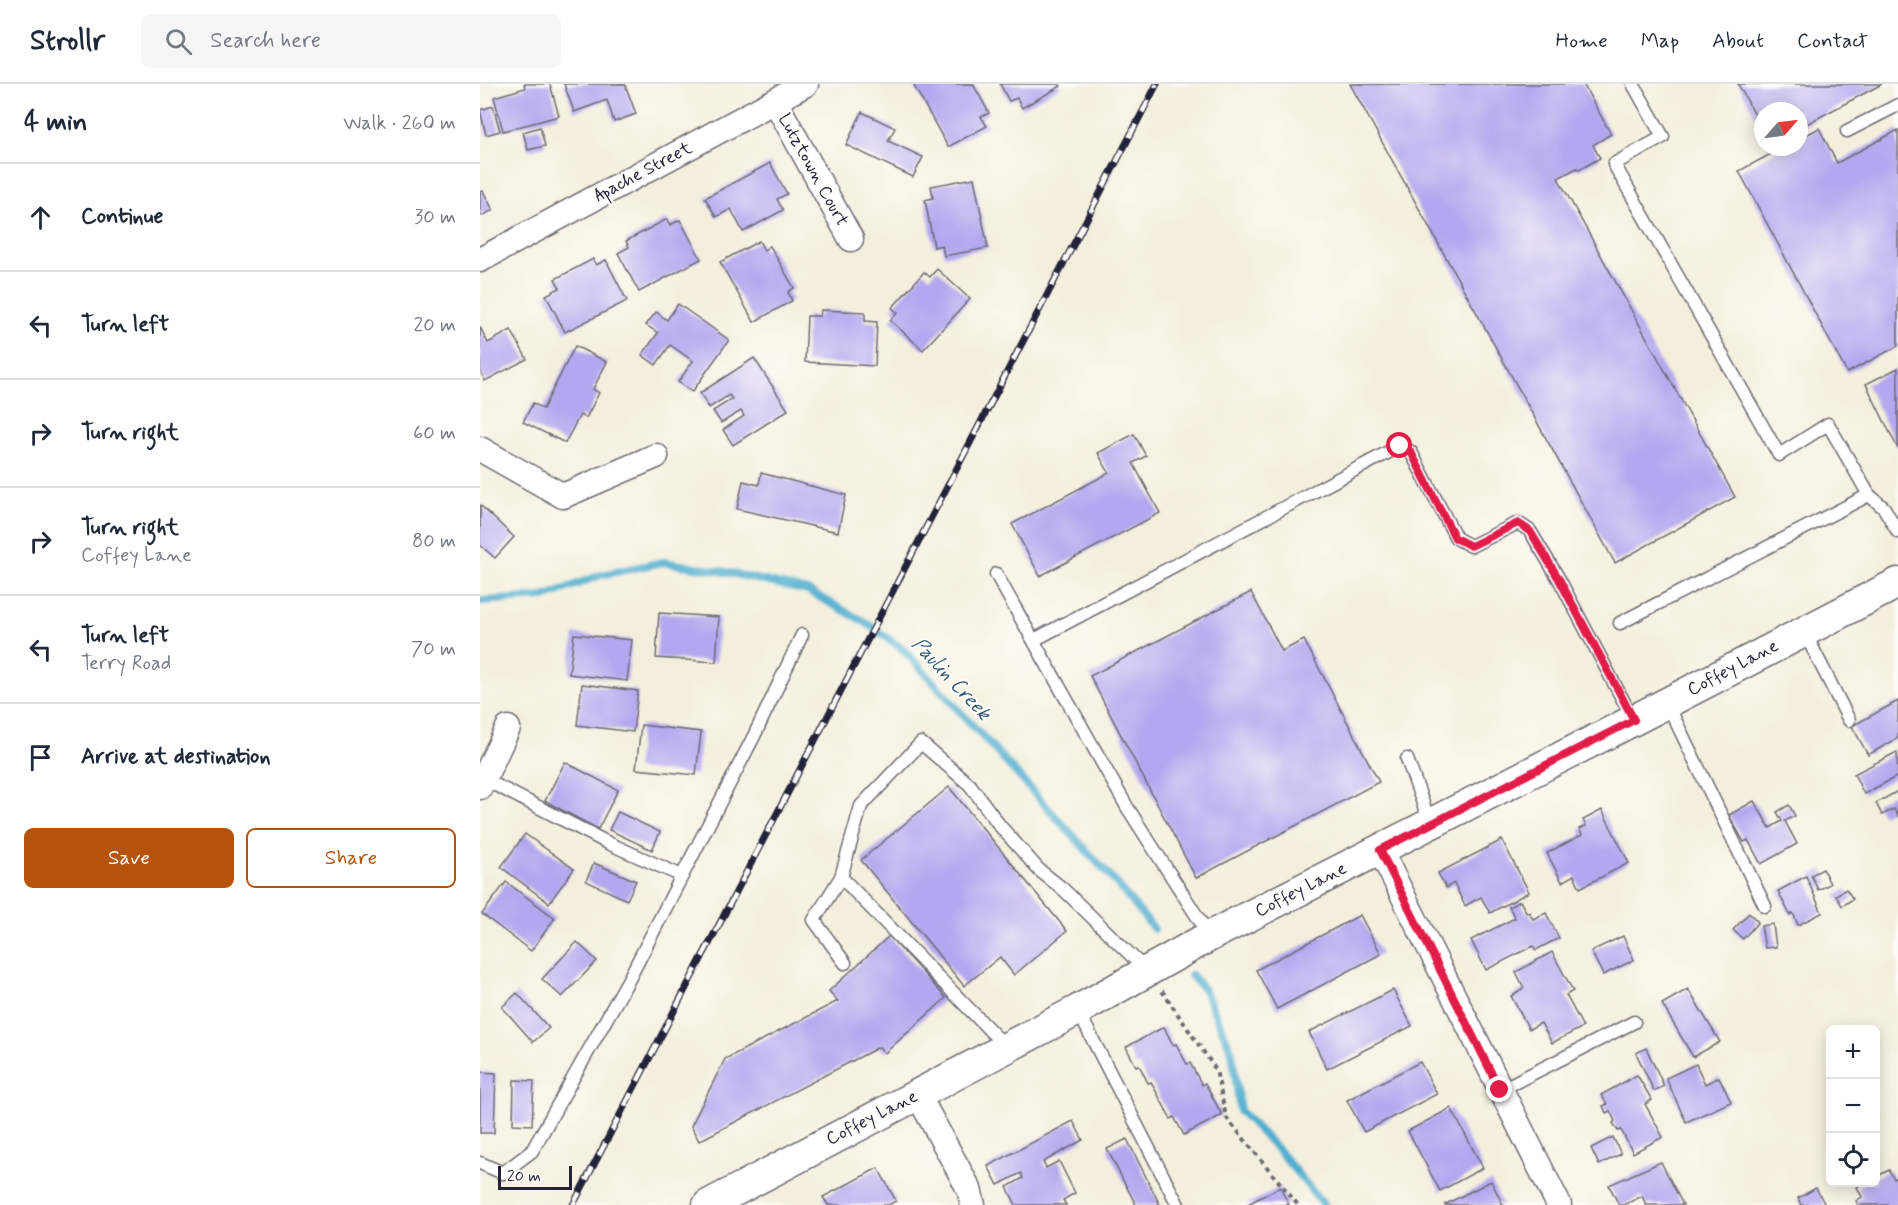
<!DOCTYPE html>
<meta charset="utf-8">
<style>
body{margin:0;font-family:Mynerve,sans-serif;background:#f6f6f7;color:#1f2937}
.controls{position:absolute;right:18px;bottom:18px;display:grid;overflow:hidden;border-radius:9px;box-shadow:0 3px 15px #0003}
.controls button{width:54px;height:54px;display:grid;place-items:center;padding:0;border:0;border-bottom:2px solid #e0e1e3;background:#fff;color:#1f2937;font:30px sans-serif}
.compass{position:absolute;left:1274px;top:18px;width:54px;height:54px;border-radius:50%;background:#fff;box-shadow:0 3px 15px #0003;rotate:62deg}
.scale{position:absolute;left:18px;bottom:15px;width:74px;box-sizing:border-box;padding-left:6px;border:3px solid #22223b;border-top:0;font-size:16px;line-height:21px;white-space:nowrap;color:#22223b;-webkit-text-stroke:4px #fdfcf7;paint-order:stroke}
.stop{position:absolute;width:18px;height:18px;margin:-14px;border:4px solid #e11d48;border-radius:50%;background:#fff}
.stop.end{background:#e11d48;border-color:#fff;box-shadow:0 2px 6px #0008}
.list{margin:0;padding:0;list-style:none}
h2{display:flex;justify-content:space-between;align-items:center;height:78px;margin:0;padding:0 24px;font-size:26px}
h2 small{font-size:20px;font-weight:400;color:#747a83}
.list li{display:grid;grid-template-columns:39px 1fr auto;gap:18px;align-items:center;box-sizing:border-box;height:108px;padding:0 24px;border-top:2px solid #e0e1e3}
.list b{display:block;font-size:22px;white-space:nowrap}
.list p{margin:0;font-size:20px;white-space:nowrap;color:#747a83}
.list em{font-size:20px;font-style:normal;color:#747a83}
.actions{display:flex;gap:12px;padding:18px 24px}
.actions a{flex:1;padding:14px 0;border:2px solid #b45309;border-radius:9px;text-align:center;font-size:21px;color:#b45309}
.actions .main{background:#b45309;color:#fff}
.icon{flex:none;width:33px;height:33px;fill:none;stroke:currentColor;stroke-width:2;stroke-linecap:round;stroke-linejoin:round}
.map{position:relative;flex:none;width:1418px;height:1121px;overflow:hidden}
header{display:flex;align-items:center;gap:36px;box-sizing:border-box;height:84px;padding:0 30px;background:#fff;border-bottom:2px solid #e0e1e3}
header strong{font-size:28px}
nav{display:flex;gap:33px;margin-inline-start:auto;font-size:21px}
.search{width:420px;height:54px;background:#f6f6f7;display:flex;align-items:center;gap:15px;box-sizing:border-box;padding:0 21px;border-radius:9px;color:#747a83;font-size:22px}
main{display:flex}
aside{flex:1;background:#fff}
.map>svg:first-child{display:block}
.lines{fill:none;stroke-linecap:round;stroke-linejoin:round}
.stream{stroke:#51afcf;stroke-width:8}
.building{fill:#b3a7ef}
.service-casing{stroke:#6c6a73;stroke-width:15}
.minor-casing{stroke:#6c6a73;stroke-width:27}
.tertiary-casing{stroke:#6c6a73;stroke-width:33}
.path{stroke:#6c6a73;stroke-width:4;stroke-dasharray:4.5 4.5;stroke-linecap:butt}
.service{stroke:#fff;stroke-width:12}
.minor{stroke:#fff;stroke-width:24}
.tertiary{stroke:#fff;stroke-width:30}
.rail-casing{stroke:#22223b;stroke-width:7}
.rail{stroke:#fdfcf7;stroke-width:4.5;stroke-dasharray:14;stroke-linecap:butt}
.route{stroke:#e11d48;stroke-width:8}
.labels{text-anchor:middle;dominant-baseline:central;stroke-width:4.5;stroke-linejoin:round;paint-order:stroke}
.street-label{font-size:18px;fill:#22223b;stroke:#fdfcf7}
.water-label{font-size:20px;font-style:italic;fill:#355a76;stroke:#fdfcf7}
</style>
<header>
<strong>Strollr</strong>
<div class="search"><svg class="icon" aria-label="search" viewBox="0 0 24 24"><circle cx="10" cy="10" r="6"/><path d="M15 15l6 6"/></svg>Search here</div>
<nav><a>Home</a><a>Map</a><a>About</a><a>Contact</a></nav>
</header>
<main>
<aside>
<h2>4 min<small>Walk · 260 m</small></h2>
<ul class="list">
<li><svg class="icon" aria-label="ahead" viewBox="0 0 24 24"><path d="M12 20V5M6 11l6-6 6 6"/></svg><div><b>Continue</b></div><em>30 m</em></li>
<li><svg class="icon" aria-label="left" viewBox="0 0 24 24"><path d="M17 20v-9H6M10 6l-5 5 5 5"/></svg><div><b>Turn left</b></div><em>20 m</em></li>
<li><svg class="icon" aria-label="right" viewBox="0 0 24 24"><path d="M7 20v-9h11M14 6l5 5-5 5"/></svg><div><b>Turn right</b></div><em>60 m</em></li>
<li><svg class="icon" aria-label="right" viewBox="0 0 24 24"><path d="M7 20v-9h11M14 6l5 5-5 5"/></svg><div><b>Turn right</b><p>Coffey Lane</p></div><em>80 m</em></li>
<li><svg class="icon" aria-label="left" viewBox="0 0 24 24"><path d="M17 20v-9H6M10 6l-5 5 5 5"/></svg><div><b>Turn left</b><p>Terry Road</p></div><em>70 m</em></li>
<li><svg class="icon" aria-label="arrive" viewBox="0 0 24 24"><path d="M6 21V4h12l-3 4 3 4H6"/></svg><div><b>Arrive at destination</b></div></li>
</ul>
<div class="actions"><a class="main">Save</a><a>Share</a></div>
</aside>
<div class="map">
<svg width="1418" height="1121" viewBox="0 0 1418 1121">
<rect width="100%" height="100%" fill="#fdfcf7"/>
<filter id="ink" filterUnits="userSpaceOnUse"><feTurbulence type="fractalNoise" baseFrequency=".0167" numOctaves="2"/><feDisplacementMap in="SourceGraphic" scale="12" xChannelSelector="R" yChannelSelector="G"/><feConvolveMatrix kernelMatrix="1 2 1 2 8 2 1 2 1" color-interpolation-filters="sRGB"/></filter>
<filter id="wash" filterUnits="userSpaceOnUse"><feTurbulence type="fractalNoise" baseFrequency=".008" numOctaves="4" result="noise"/><feDisplacementMap in="SourceGraphic" scale="24" xChannelSelector="R" yChannelSelector="G"/><feGaussianBlur stdDeviation="1.35" result="paint"/><feColorMatrix in="noise" values="0 0 0 0 0 0 0 0 0 0 0 0 0 0 0 0 0 1.4 0 .05"/><feComposite in="paint" operator="in"/></filter>
<g filter="url(#wash)">
<rect width="100%" height="100%" fill="#f4efdc"/>
<g class="lines">
<g class="stream">
<polyline points="0,517 64,513 121,491 183,478 246,488 328,507 385,538 424,566 637,800 674,845"/>
<polyline points="711,891 725,907 752,968 760,1027 798,1066 844,1121"/>
</g>
</g>
<g id="blocks">
<g class="building">
<polygon points="44,0 70,0 79,32 23,47 14,13 45,4"/>
<polygon points="84,0 145,0 156,30 134,38 127,16 94,28"/>
<polygon points="438,0 493,0 509,29 501,33 507,42 468,63 434,2"/>
<polygon points="520,0 579,0 581,2 542,24 537,14 529,17"/>
<polygon points="870,0 1103,0 1131,50 1113,61 1120,74 1099,86 1097,84 1078,94 1255,413 1135,479"/>
<polygon points="1258,0 1402,0 1319,44 1319,27 1283,27 1283,46"/>
<polygon points="13,22 20,47 6,51 0,26"/>
<polygon points="382,28 415,44 408,57 443,73 433,93 366,61"/>
<polygon points="60,43 65,62 48,66 43,48"/>
<polygon points="1339,44 1357,79 1418,46 1418,262 1367,289 1259,87 1304,63 1319,63 1319,55"/>
<polygon points="290,79 307,110 297,115 303,126 263,148 251,125 236,133 225,114"/>
<polygon points="494,94 508,164 464,172 462,161 454,163 445,116 453,114 451,102"/>
<polygon points="3,107 13,126 2,132 0,128 0,108"/>
<polygon points="187,135 190,141 200,136 221,175 159,208 138,169 149,163 146,157"/>
<polygon points="279,157 284,166 290,162 314,204 308,208 312,217 274,238 240,178"/>
<polygon points="113,175 116,181 126,176 147,217 85,248 66,211 80,204 75,195"/>
<polygon points="457,185 490,215 443,266 410,236 418,229 412,224 444,188 450,193"/>
<polygon points="198,220 249,256 212,308 198,298 213,277 190,261 176,281 162,271 178,249 166,241 176,228 187,236"/>
<polygon points="341,226 385,228 385,237 397,238 395,282 325,278 327,232 340,232"/>
<polygon points="0,243 8,259 31,246 47,275 5,297 0,286"/>
<polygon points="95,262 127,278 113,305 119,309 106,334 100,331 85,359 43,338 53,319 63,325"/>
<polygon points="274,274 308,326 253,361 243,346 264,332 261,327 241,339 233,327 252,315 249,311 229,324 220,309"/>
<polygon points="1418,284 1418,365 1386,300"/>
<polygon points="654,350 666,372 653,379 680,429 560,492 532,440 629,389 618,369"/>
<polygon points="281,389 366,411 358,448 257,425 263,397 279,401"/>
<polygon points="0,421 34,453 15,474 0,461"/>
<polygon points="771,508 802,567 824,556 899,698 716,794 610,592"/>
<polygon points="179,529 239,533 236,578 176,574"/>
<polygon points="94,550 152,556 147,597 89,590"/>
<polygon points="102,600 158,607 153,648 97,641"/>
<polygon points="1418,617 1418,654 1388,671 1372,642"/>
<polygon points="161,641 221,648 216,691 156,685"/>
<polygon points="1417,668 1418,692 1384,710 1374,690"/>
<polygon points="85,678 138,706 118,745 65,717"/>
<polygon points="469,703 587,847 534,891 520,873 484,902 381,776"/>
<polygon points="1418,707 1418,732 1414,725 1402,731 1396,719"/>
<polygon points="1274,717 1290,744 1302,737 1297,728 1309,721 1315,732 1305,737 1317,760 1281,780 1268,756 1264,758 1249,731"/>
<polygon points="1122,726 1149,779 1100,804 1094,791 1082,798 1067,769 1102,751 1099,745 1106,742 1103,736"/>
<polygon points="138,728 180,748 172,766 129,746"/>
<polygon points="45,750 94,785 69,819 21,783"/>
<polygon points="1022,756 1049,808 1010,829 1001,813 985,822 974,799 966,804 958,789"/>
<polygon points="114,779 156,797 147,816 106,797"/>
<polygon points="1343,785 1350,800 1338,806 1331,791"/>
<polygon points="1326,792 1342,829 1318,841 1313,829 1310,831 1298,807"/>
<polygon points="26,798 75,834 51,867 2,830"/>
<polygon points="1366,805 1373,815 1362,822 1356,811"/>
<polygon points="1040,817 1047,829 1049,828 1053,835 1066,829 1079,854 1056,866 1053,862 1006,886 991,856 1035,834 1029,823"/>
<polygon points="1269,829 1278,838 1263,855 1253,846"/>
<polygon points="880,831 901,870 797,925 776,886"/>
<polygon points="1293,840 1296,863 1285,864 1281,842"/>
<polygon points="409,852 466,914 405,969 399,963 219,1057 211,1042 245,975 358,917 349,907"/>
<polygon points="1143,852 1154,876 1123,891 1111,867"/>
<polygon points="97,858 117,877 82,913 62,895"/>
<polygon points="1072,868 1093,907 1086,911 1103,943 1072,959 1061,939 1049,945 1031,912 1044,904 1036,888"/>
<polygon points="1208,905 1240,958 1213,973 1182,920"/>
<polygon points="913,906 932,942 847,985 829,948"/>
<polygon points="37,909 69,944 53,958 22,923"/>
<polygon points="684,943 693,961 696,960 707,980 710,979 722,1001 725,999 742,1031 704,1051 694,1033 691,1035 671,998 668,999 659,981 656,982 646,963"/>
<polygon points="1166,964 1184,1002 1174,1007 1156,969"/>
<polygon points="940,978 957,1010 884,1048 867,1016"/>
<polygon points="1216,980 1225,1000 1239,993 1251,1018 1206,1038 1186,994"/>
<polygon points="0,988 16,989 14,1049 0,1049"/>
<polygon points="1157,991 1172,1016 1165,1020 1183,1053 1153,1069 1141,1046 1138,1047 1133,1039 1135,1037 1130,1027 1126,1029 1123,1022 1127,1020 1121,1011"/>
<polygon points="34,996 54,997 52,1041 33,1040"/>
<polygon points="971,1024 1003,1084 960,1107 928,1047"/>
<polygon points="593,1037 603,1056 563,1078 566,1084 579,1077 595,1109 583,1116 586,1121 536,1121 527,1103 543,1094 541,1089 518,1101 508,1082"/>
<polygon points="1133,1053 1141,1070 1119,1081 1111,1064"/>
<polygon points="647,1055 680,1121 656,1121 627,1065"/>
<polygon points="1181,1078 1203,1121 1166,1121 1162,1112 1144,1121 1139,1121 1129,1101"/>
<polygon points="398,1084 416,1117 408,1121 348,1121 343,1113"/>
<polygon points="1409,1086 1414,1095 1418,1093 1418,1121 1378,1121 1376,1117 1382,1113 1377,1103 1385,1098 1396,1098 1396,1093"/>
<polygon points="1011,1097 1023,1121 964,1121"/>
<polygon points="800,1103 809,1121 766,1121"/>
<polygon points="1336,1104 1345,1121 1321,1121 1318,1114"/>
</g>
</g>
</g>
<g filter="url(#ink)">
<use href="#blocks" fill-opacity="0" stroke="#6c6a73" stroke-width="1.5"/>
<g class="lines">
<g class="service-casing">
<g id="service">
<polyline points="1153,0 1183,53 1134,80 1299,371 1348,340 1389,411"/>
<polyline points="1367,47 1418,21"/>
<polyline points="516,490 647,723 729,851"/>
<polyline points="1140,539 1389,411 1404,424 1418,448"/>
<polyline points="1325,549 1369,636"/>
<polyline points="554,556 920,362 931,368 976,454 991,462 1038,439 1050,447 1079,495 1153,635"/>
<polyline points="1187,619 1285,822"/>
<polyline points="927,675 950,739"/>
<polyline points="4,695 128,759 202,792"/>
<polyline points="361,793 381,722 441,659 490,701 520,742 559,786 583,805 666,886"/>
<polyline points="365,879 334,836 361,793 526,963"/>
<polyline points="598,927 698,1121"/>
<polyline points="1020,1006 1154,938"/>
<polyline points="0,1079 23,1089 52,1067 150,893 275,650 322,551"/>
</g>
</g>
<g class="minor-casing">
<g id="minor">
<polyline points="295,17 371,155"/>
<polyline points="0,176 326,0"/>
<polyline points="0,365 83,412 176,372"/>
<polyline points="0,703 28,644"/>
<polyline points="900,766 1079,1121"/>
<polyline points="438,1011 489,1105 493,1121"/>
</g>
</g>
<g class="tertiary-casing">
<polyline id="tertiary" points="228,1121 598,926 730,852 1154,636 1418,499"/>
</g>
<polyline class="path" points="682,907 736,986 746,1033 818,1121"/>
<use href="#service" class="service"/>
<use href="#minor" class="minor"/>
<use href="#tertiary" class="tertiary"/>
<g class="rail-casing">
<polyline id="rail" points="93,1121 677,0"/>
</g>
<use href="#rail" class="rail"/>
</g>
</g>
<g class="lines" filter="url(#ink)">
<polyline class="route" points="920,362 931,368 975,454 991,462 1038,439 1050,447 1079,495 1154,636 900,766 1020,1006"/>
</g>
<g class="labels">
<g class="street-label">
<text transform="translate(333 86) rotate(61)">Lutztown Court</text>
<text transform="translate(163 88) rotate(-28)">Apache Street</text>
<text transform="translate(1253 584) rotate(-28)">Coffey Lane</text>
<text transform="translate(821 806) rotate(-27)">Coffey Lane</text>
<text transform="translate(392 1034) rotate(-27)">Coffey Lane</text>
</g>
<g class="water-label">
<text transform="translate(471 595) rotate(47)">Paulin Creek</text>
</g>
</g>
</svg>
<div class="controls">
<button>+</button>
<button>−</button>
<button><svg class="icon" aria-label="locate" viewBox="0 0 24 24"><circle cx="12" cy="12" r="6"/><path d="M12 2v4M12 18v4M2 12h4M18 12h4"/></svg></button>
</div>
<svg class="compass" viewBox="-18 -18 36 36"><path d="M0-13l5 13h-10z" fill="#e53935"/><path d="M0 13l5-13h-10z" fill="#747a83"/></svg>
<div class="scale">20 m</div>
<div class="stop" style="left:920px;top:362px"></div>
<div class="stop end" style="left:1020px;top:1006px"></div>
</div>
</main>
